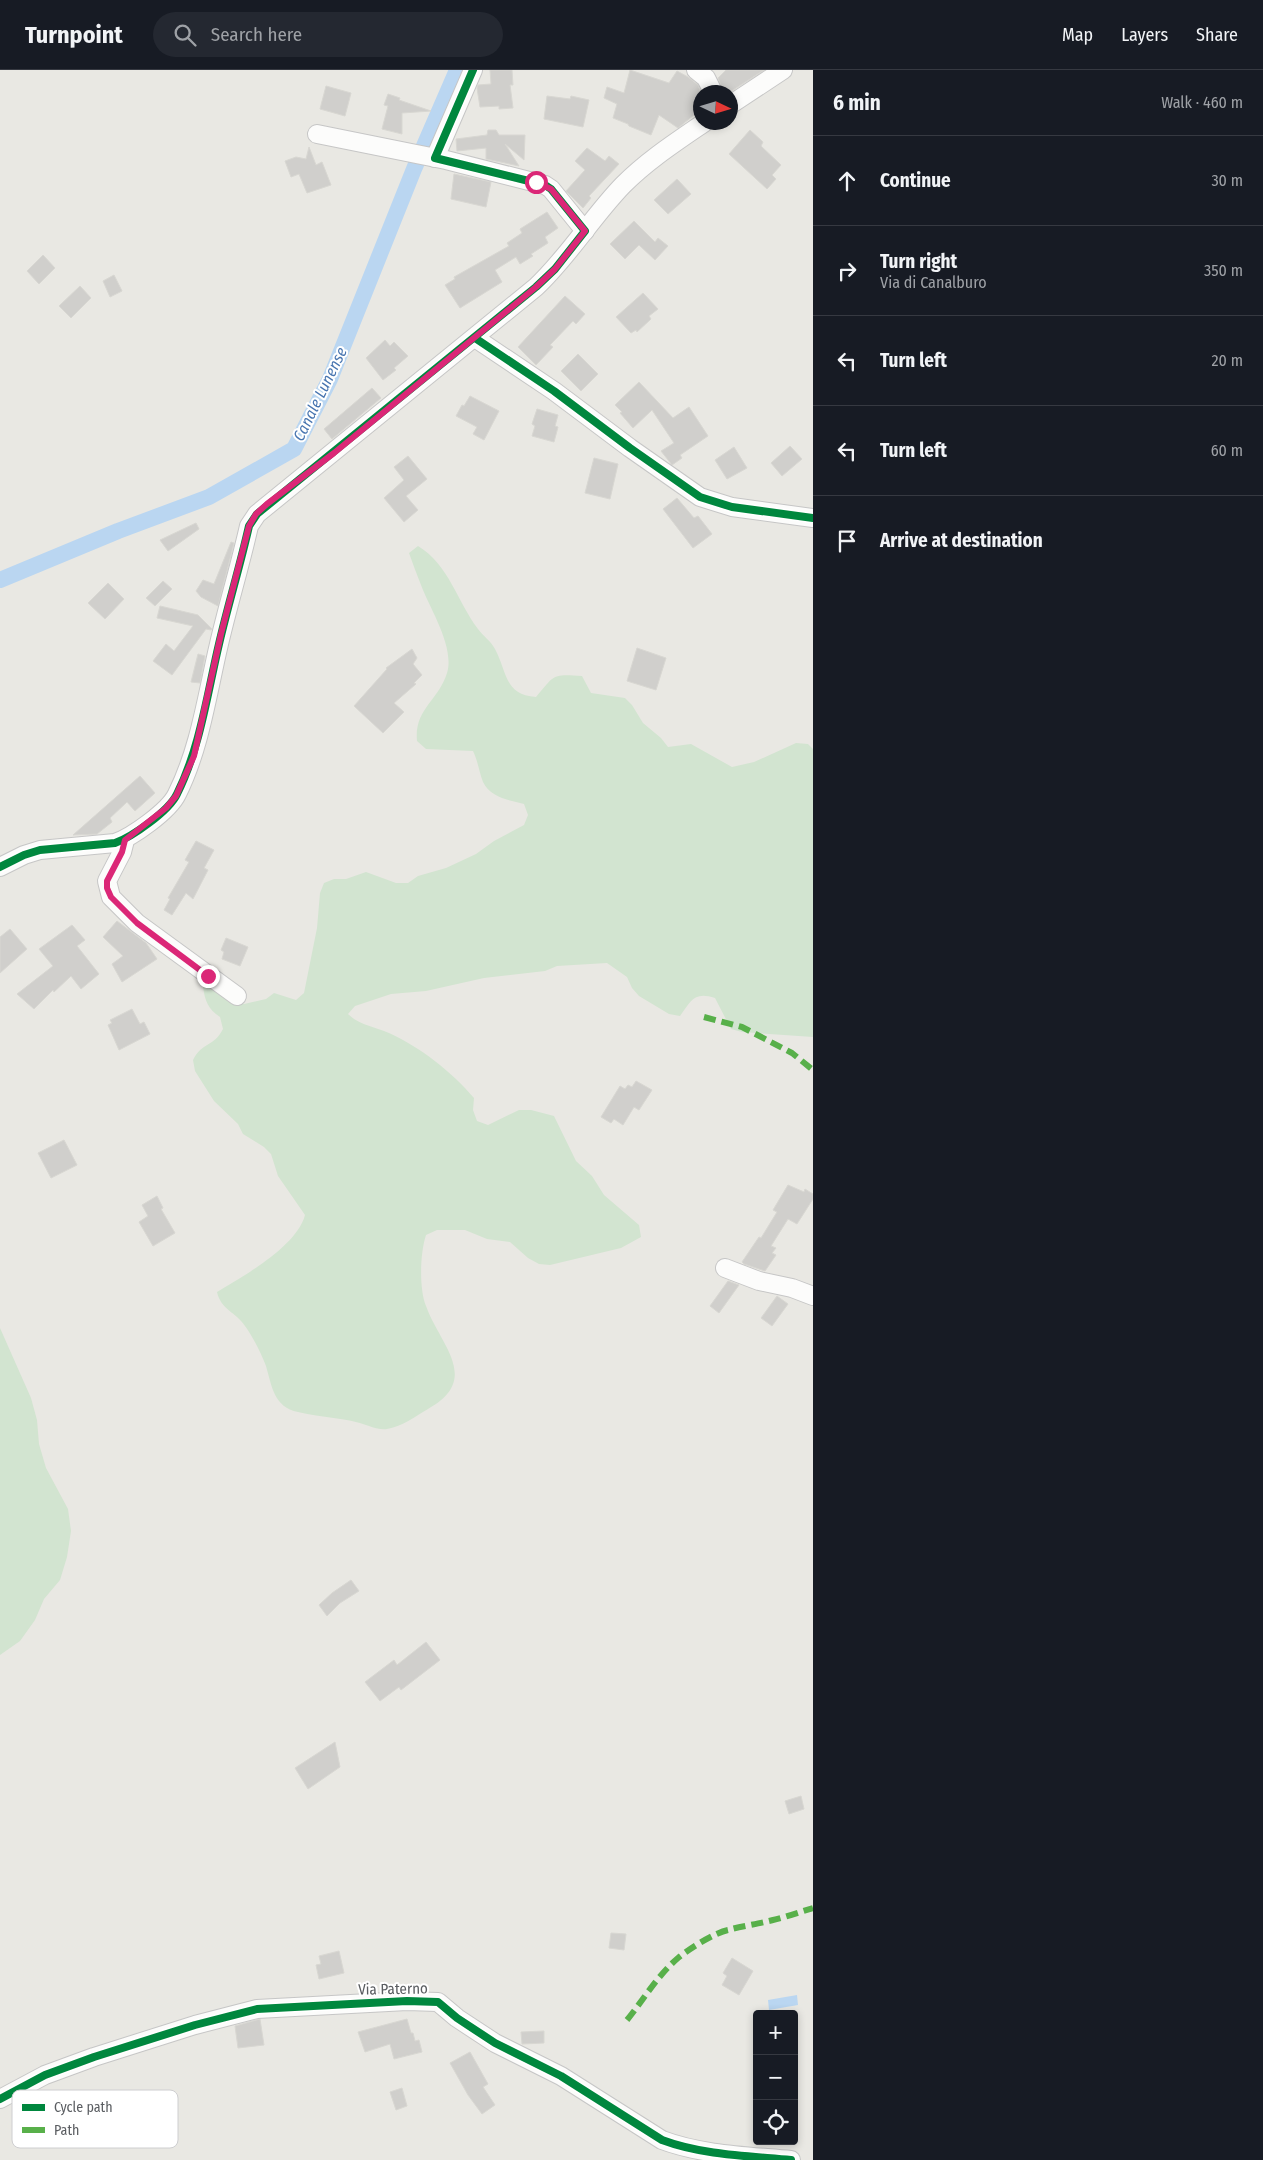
<!DOCTYPE html>
<meta charset="utf-8">
<style>
body{margin:0;font-family:"Fira Sans Condensed",sans-serif;background:#242831;color:#f1f3f6}
.controls{position:absolute;right:15px;bottom:15px;display:grid;overflow:hidden;border-radius:5px;box-shadow:0 2px 8px #0003}
.controls button{width:45px;height:45px;display:grid;place-items:center;padding:0;border:0;border-bottom:1px solid #363941;background:#171b24;color:#f1f3f6;font:25px sans-serif}
.compass{position:absolute;left:693px;top:15px;width:45px;height:45px;border-radius:50%;background:#171b24;box-shadow:0 2px 8px #0003;rotate:94deg}
.stop{position:absolute;width:15px;height:15px;margin:-11px;border:4px solid #db2777;border-radius:50%;background:#fff}
.stop.end{background:#db2777;border-color:#fff;box-shadow:0 1px 5px #0008}
.list{margin:0;padding:0;list-style:none}
h2{display:flex;justify-content:space-between;align-items:center;height:65px;margin:0;padding:0 20px;font-size:21px}
h2 small{font-size:16px;font-weight:400;color:#9ea1a6}
.list li{display:grid;grid-template-columns:32px 1fr auto;gap:15px;align-items:center;box-sizing:border-box;height:90px;padding:0 20px;border-top:1px solid #363941}
.list b{display:block;font-size:19px;white-space:nowrap}
.list p{margin:0;font-size:16px;white-space:nowrap;color:#9ea1a6}
.list em{font-size:16px;font-style:normal;color:#9ea1a6}
.icon{flex:none;width:28px;height:28px;fill:none;stroke:currentColor;stroke-width:2;stroke-linecap:round;stroke-linejoin:round}
.map{position:relative;flex:none;width:813px;height:2090px;overflow:hidden}
header{display:flex;align-items:center;gap:30px;box-sizing:border-box;height:70px;padding:0 25px;background:#171b24;border-bottom:1px solid #363941}
header strong{font-size:24px}
nav{display:flex;gap:28px;margin-inline-start:auto;font-size:18px}
.search{width:350px;height:45px;background:#242831;display:flex;align-items:center;gap:12px;box-sizing:border-box;padding:0 18px;border-radius:28px;color:#9ea1a6;font-size:19px}
main{display:flex}
aside{flex:1;background:#171b24}
.map>svg:first-child{display:block}
.green{fill:#d2e4d0}
.water{fill:#bad6f1}
.lines{fill:none;stroke-linecap:round;stroke-linejoin:round}
.canal{stroke:#bad6f1;stroke-width:16}
.building{fill:#d0cfcc;stroke:#d8d7d2}
.minor-casing{stroke:#c6c6c6;stroke-width:20}
.minor{stroke:#fcfcfb;stroke-width:18}
.quiet{stroke:#58b04a;stroke-width:6;stroke-dasharray:12 6;stroke-linecap:butt}
.cycleway-casing{stroke:#fff;stroke-width:11}
.cycleway{stroke:#00873e;stroke-width:8}
.route{stroke:#db2777;stroke-width:6}
.labels{text-anchor:middle;dominant-baseline:central;stroke-width:4;stroke-linejoin:round;paint-order:stroke}
.street-label{font-size:15px;fill:#5a5d61;stroke:#fff}
.water-label{font-size:16px;font-style:italic;fill:#4875b0;stroke:#fff}
.key{fill:#fff;stroke:#ceced0;stroke-width:1}
.key-label{font-size:14px;fill:#5a5d61}
</style>
<header>
<strong>Turnpoint</strong>
<div class="search"><svg class="icon" aria-label="search" viewBox="0 0 24 24"><circle cx="10" cy="10" r="6"/><path d="M15 15l6 6"/></svg>Search here</div>
<nav><a>Map</a><a>Layers</a><a>Share</a></nav>
</header>
<main>
<div class="map">
<svg width="813" height="2090" viewBox="0 0 813 2090">
<rect width="100%" height="100%" fill="#e9e8e3"/>
<g class="green">
<path d="M418 476C449 495 457 531 478 559 483 566 491 571 495 579 507 601 504 625 536 627 555 605 551 604 582 606L591 623 625 628 632 635 643 653 661 668 668 677 691 674 732 697 754 692 796 673 808 674 813 679V967L742 962 731 959 715 928C694 921 691 931 680 946L669 944 639 926 632 918 627 907 607 893 557 896 545 901 484 908 426 921 391 924 355 936 348 944C359 955 375 957 389 963 420 977 452 1002 474 1028L473 1040 477 1051 488 1055 519 1040H531L554 1046 576 1091 592 1106 604 1125 639 1155 641 1167 621 1178 550 1195 539 1194 528 1188 510 1172 487 1169 465 1160H437L426 1165C420 1183 419 1219 426 1236 440 1275 482 1309 428 1339 416 1346 401 1357 387 1359 382 1360 374 1358 369 1356 344 1347 323 1348 298 1342 274 1337 272 1317 266 1296 261 1283 253 1267 245 1256 236 1242 221 1240 217 1222 244 1206 297 1176 305 1145L278 1106 271 1084 264 1077 243 1064 238 1054 214 1031 195 1001 193 990C202 972 214 977 223 959L220 947C208 939 205 931 203 917L214 914 244 934 266 929 274 923 296 930 304 923 317 858 320 823 324 813 334 809H346L366 802 396 813H408L418 806 446 798 476 784 494 771 524 755 528 745 524 734C509 730 491 728 483 712 479 702 478 691 473 681L426 679 417 671C414 639 439 630 447 603 455 577 430 539 421 515 417 505 413 494 409 483Z"/>
<polygon points="0,1258 31,1328 37,1350 39,1374 46,1398 68,1439 71,1461 67,1487 60,1510 44,1529 35,1550 20,1571 0,1585"/>
</g>
<polygon class="water" points="797,1925 798,1935 769,1940 768,1930"/>
<g class="lines">
<polyline class="canal" points="0,510 118,461 209,427 294,379 330,309 414,99 457,0"/>
</g>
<g class="building">
<polygon points="490,0 512,0 513,15 510,15 513,38 499,39 499,36 480,37 477,18 478,15 491,14"/>
<polygon points="630,0 669,13 677,1 688,7 698,15 700,21 700,40 678,58 659,45 651,65 629,56 628,54 613,48 617,34 604,28 607,17 624,23"/>
<polygon points="726,0 764,0 730,22 724,22 718,8"/>
<polygon points="326,16 351,23 345,46 320,39"/>
<polygon points="388,24 400,28 399,30 431,41 402,43 402,64 382,59 388,36 384,35"/>
<polygon points="547,26 570,29 571,26 589,30 583,57 544,49"/>
<polygon points="488,60 496,60 499,65 525,65 524,90 505,74 519,96 486,89 486,78 457,81 456,69 487,65"/>
<polygon points="750,60 763,72 761,76 781,95 772,105 776,109 767,119 729,84"/>
<polygon points="309,77 316,95 322,92 331,115 307,123 299,104 291,107 285,91 296,87 306,89"/>
<polygon points="587,78 605,91 609,86 619,94 589,126 591,128 583,138 566,121 585,100 575,91"/>
<polygon points="454,104 491,112 486,137 451,129"/>
<polygon points="677,109 691,124 668,144 654,130"/>
<polygon points="547,142 558,158 545,167 548,173 531,184 533,186 520,194 516,187 495,200 502,212 460,238 445,215 455,209 454,207 509,176 507,173 522,163 520,159"/>
<polygon points="634,151 655,172 658,168 668,176 655,190 639,175 625,189 610,174"/>
<polygon points="43,185 55,198 39,214 27,201"/>
<polygon points="114,205 122,221 110,227 103,211"/>
<polygon points="80,216 91,228 71,248 59,236"/>
<polygon points="643,223 658,239 649,246 651,249 637,262 636,260 631,263 616,247"/>
<polygon points="565,226 585,244 576,254 573,251 550,275 553,277 536,295 518,277"/>
<polygon points="385,270 390,276 394,272 408,286 394,298 396,300 383,310 366,288"/>
<polygon points="578,284 598,304 581,321 561,301"/>
<polygon points="639,312 673,348 689,337 708,366 680,385 682,388 672,395 661,381 674,373 652,340 633,358 620,343 622,342 615,335"/>
<polygon points="372,318 381,328 332,369 324,359"/>
<polygon points="470,326 499,341 484,370 473,364 477,357 456,346 462,335 464,336"/>
<polygon points="537,339 558,345 555,356 558,357 554,372 532,366 535,356 532,354"/>
<polygon points="790,376 802,389 782,406 771,393"/>
<polygon points="734,377 747,398 727,409 715,390"/>
<polygon points="408,386 427,409 406,426 418,440 404,452 384,428 404,410 394,397"/>
<polygon points="594,388 618,394 610,429 585,423"/>
<polygon points="677,428 694,448 698,446 712,464 693,478 663,439"/>
<polygon points="196,453 199,459 168,481 160,470"/>
<polygon points="231,472 234,473 218,536 201,527 196,521 203,510 214,514"/>
<polygon points="163,511 172,519 155,536 146,528"/>
<polygon points="108,513 124,529 105,549 88,533"/>
<polygon points="160,536 198,545 212,559 211,560 206,559 172,605 153,591 166,574 174,581 193,556 157,548"/>
<polygon points="637,578 666,588 656,620 627,611"/>
<polygon points="412,579 417,588 413,594 422,605 414,613 416,614 394,633 404,642 383,663 354,636 387,599 386,598"/>
<polygon points="198,584 205,586 200,613 191,612"/>
<polygon points="140,706 155,723 135,741 127,732 110,748 112,752 97,764 73,765"/>
<polygon points="196,771 214,780 204,798 208,800 193,829 186,823 172,845 164,840 170,829 168,828 189,792 185,790"/>
<polygon points="117,851 146,873 157,889 122,912 112,894 123,886 103,867"/>
<polygon points="72,855 85,870 77,876 99,904 81,919 71,906 54,922 53,920 34,939 17,924 53,896 39,879"/>
<polygon points="10,859 27,879 0,903 0,867"/>
<polygon points="226,868 248,877 240,896 222,889 224,882 221,880"/>
<polygon points="132,939 140,954 144,952 150,964 119,980 108,955 112,953 110,950"/>
<polygon points="636,1011 652,1020 639,1040 634,1037 623,1055 614,1049 611,1053 601,1047 620,1016 625,1019 628,1015 632,1017"/>
<polygon points="64,1070 77,1095 51,1108 38,1083"/>
<polygon points="788,1115 804,1122 805,1119 813,1124 813,1129 797,1154 788,1149 771,1176 776,1178 772,1183 776,1185 765,1201 744,1194 742,1192 759,1167 761,1168 777,1142 773,1140"/>
<polygon points="157,1126 163,1138 161,1139 175,1163 153,1176 139,1152 148,1146 142,1135"/>
<polygon points="728,1211 739,1215 719,1243 710,1236"/>
<polygon points="777,1226 788,1234 772,1256 761,1248"/>
<polygon points="351,1510 359,1521 340,1533 327,1546 319,1535 332,1523"/>
<polygon points="426,1572 440,1590 401,1620 399,1617 380,1631 365,1612 394,1590 397,1595"/>
<polygon points="335,1672 340,1697 308,1719 295,1698"/>
<polygon points="801,1726 804,1739 789,1744 785,1731"/>
<polygon points="611,1863 626,1864 624,1880 609,1878"/>
<polygon points="339,1881 344,1903 319,1909 316,1895 321,1894 319,1886"/>
<polygon points="732,1888 753,1901 739,1925 722,1915 727,1906 723,1903"/>
<polygon points="260,1949 264,1975 238,1978 235,1956"/>
<polygon points="407,1949 411,1963 413,1963 415,1971 419,1970 422,1982 394,1989 390,1974 365,1982 358,1962"/>
<polygon points="544,1961 544,1973 522,1974 521,1962"/>
<polygon points="470,1982 488,2014 483,2017 495,2035 482,2044 468,2025 450,1993"/>
<polygon points="402,2018 407,2036 396,2040 390,2022"/>
</g>
<g class="lines">
<g class="minor-casing">
<g id="minor">
<polyline points="696,0 706,8 713,22"/>
<polyline points="730,35 783,0"/>
<polyline points="317,64 446,90 545,115 551,119 585,161"/>
<polyline points="435,88 473,0"/>
<polyline points="475,268 554,321 630,378 700,427 732,437 813,448"/>
<polyline points="125,770 122,782 107,811 111,827 137,853 237,926"/>
<path d="M0 797 24 785 40 780 115 773C132 767 169 741 177 724 200 678 207 625 219 574 228 535 240 496 249 456L257 444 536 217C569 186 592 147 623 115 648 90 676 72 705 52"/>
<polyline points="725,1198 759,1211 792,1218 813,1226"/>
<path d="M0 2029 45 2005 94 1987 195 1955 257 1939 407 1931 438 1932 457 1948 495 1973 561 2006 662 2070C702 2085 748 2086 791 2090"/>
</g>
</g>
<use href="#minor" class="minor"/>
<g class="quiet">
<polyline points="704,947 742,957 792,983 813,1000"/>
<path d="M627 1950C644 1929 657 1906 678 1888 689 1879 714 1863 728 1860 742 1856 758 1854 773 1850 786 1847 800 1842 813 1838"/>
</g>
<g class="cycleway-casing">
<g id="cycleway">
<polyline points="475,268 554,321 630,378 700,427 732,437 813,448"/>
<path d="M0 797 24 785 40 780 115 773C132 767 169 741 177 724 200 678 207 625 219 574 228 535 240 496 249 456L257 444 536 217 555 199 585 161 551 119 545 115 435 88 473 0"/>
<path d="M0 2029 45 2005 94 1987 195 1955 257 1939 407 1931 438 1932 457 1948 495 1973 561 2006 662 2070C702 2085 748 2086 791 2090"/>
</g>
</g>
<use href="#cycleway" class="cycleway"/>
</g>
<g class="lines">
<polyline class="route" points="208,906 137,853 111,827 107,818 107,811 122,782 125,770 166,738 176,726 194,686 221,564 249,456 256,444 267,434 334,383 536,217 555,199 585,161 551,119 536,112"/>
</g>
<g class="labels">
<g class="street-label">
<text transform="translate(393 1919) rotate(-1)">Via Paterno</text>
</g>
<g class="water-label">
<text transform="translate(320 324) rotate(-64)">Canale Lunense</text>
</g>
</g>
<rect x="12" y="2020" width="166" height="58" rx="8" class="key"/>
<rect x="22" y="2034" width="23" height="7" fill="#00873e"/>
<rect x="22" y="2057" width="23" height="6" fill="#58b04a"/>
<g class="key-label">
<text x="54" y="2042">Cycle path</text>
<text x="54" y="2065">Path</text>
</g>
</svg>
<div class="controls">
<button>+</button>
<button>−</button>
<button><svg class="icon" aria-label="locate" viewBox="0 0 24 24"><circle cx="12" cy="12" r="6"/><path d="M12 2v4M12 18v4M2 12h4M18 12h4"/></svg></button>
</div>
<svg class="compass" viewBox="-18 -18 36 36"><path d="M0-13l5 13h-10z" fill="#e53935"/><path d="M0 13l5-13h-10z" fill="#9ea1a6"/></svg>
<div class="stop" style="left:536px;top:112px"></div>
<div class="stop end" style="left:208px;top:906px"></div>
</div>
<aside>
<h2>6 min<small>Walk · 460 m</small></h2>
<ul class="list">
<li><svg class="icon" aria-label="ahead" viewBox="0 0 24 24"><path d="M12 20V5M6 11l6-6 6 6"/></svg><div><b>Continue</b></div><em>30 m</em></li>
<li><svg class="icon" aria-label="right" viewBox="0 0 24 24"><path d="M7 20v-9h11M14 6l5 5-5 5"/></svg><div><b>Turn right</b><p>Via di Canalburo</p></div><em>350 m</em></li>
<li><svg class="icon" aria-label="left" viewBox="0 0 24 24"><path d="M17 20v-9H6M10 6l-5 5 5 5"/></svg><div><b>Turn left</b></div><em>20 m</em></li>
<li><svg class="icon" aria-label="left" viewBox="0 0 24 24"><path d="M17 20v-9H6M10 6l-5 5 5 5"/></svg><div><b>Turn left</b></div><em>60 m</em></li>
<li><svg class="icon" aria-label="arrive" viewBox="0 0 24 24"><path d="M6 21V4h12l-3 4 3 4H6"/></svg><div><b>Arrive at destination</b></div></li>
</ul>
</aside>
</main>
